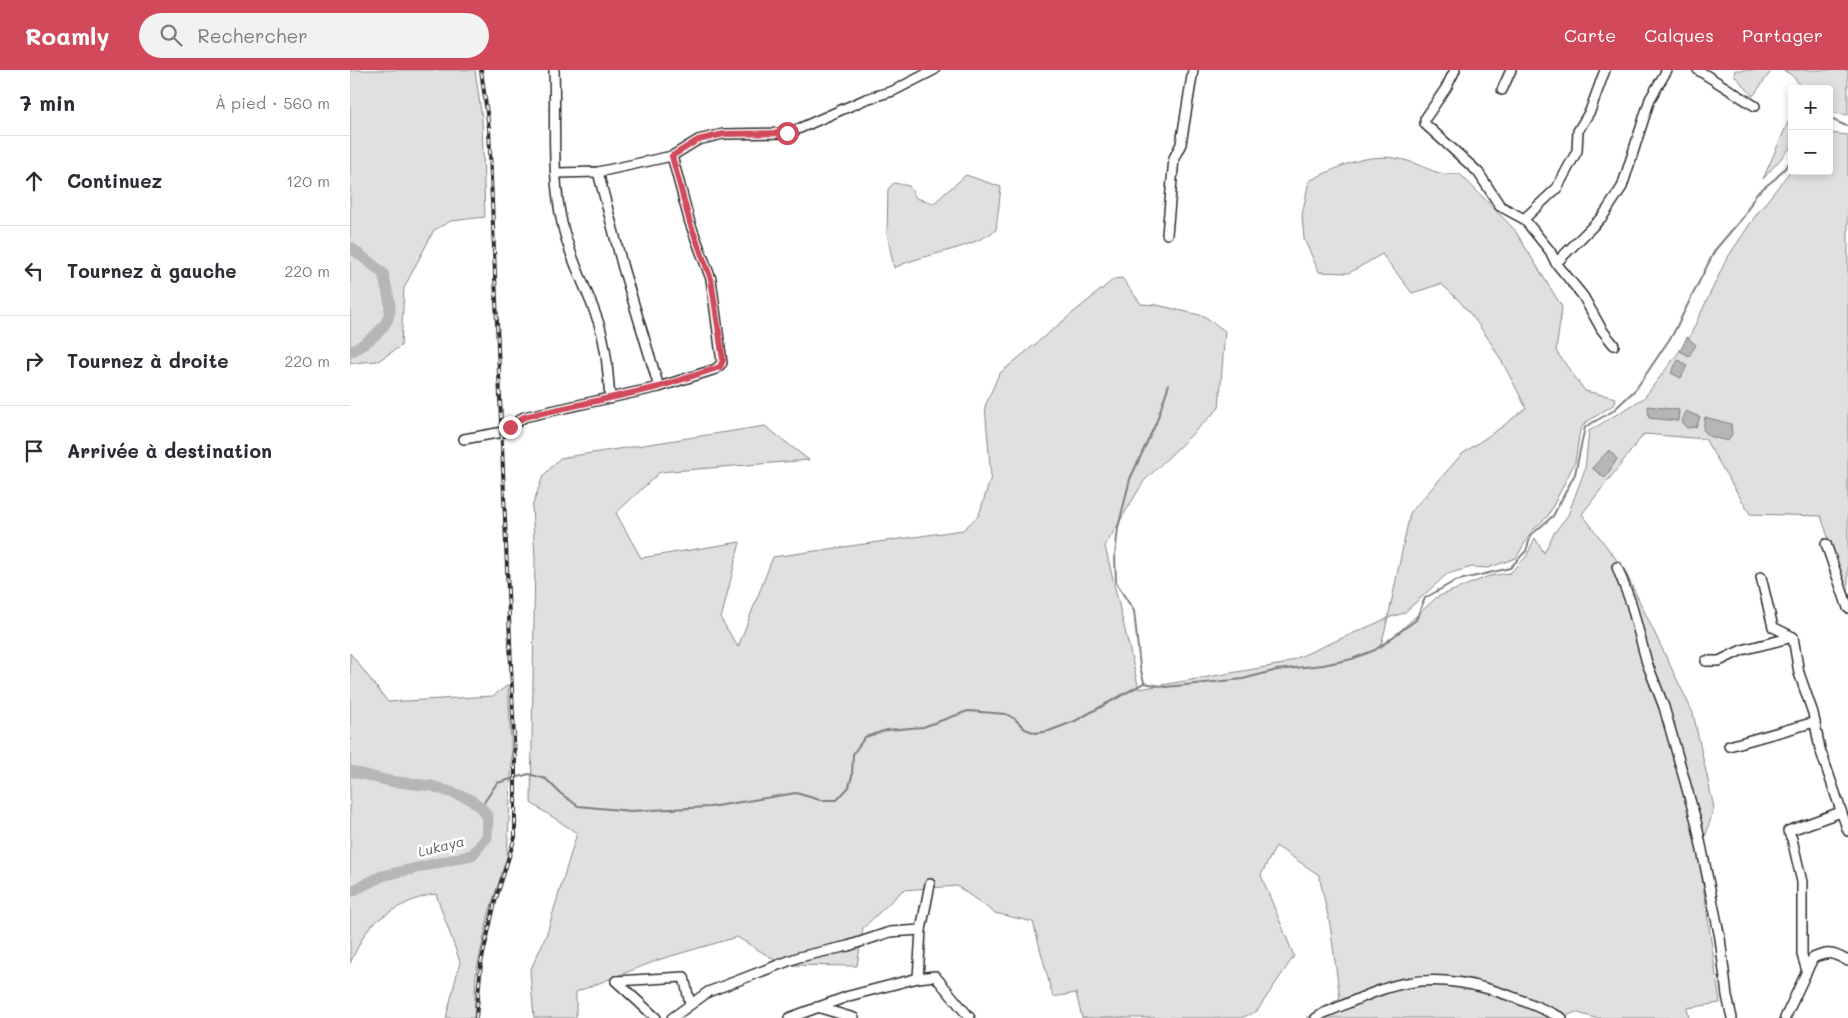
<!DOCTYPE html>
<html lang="fr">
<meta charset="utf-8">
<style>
body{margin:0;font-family:Mali,sans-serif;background:#f2f2f3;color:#2b2b33}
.controls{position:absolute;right:15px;top:15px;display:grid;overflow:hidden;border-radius:5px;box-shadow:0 2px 8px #0003}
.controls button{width:45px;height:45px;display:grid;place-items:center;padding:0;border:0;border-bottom:1px solid #e1e1e2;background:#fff;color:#2b2b33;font:25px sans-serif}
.stop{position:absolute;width:15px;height:15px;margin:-11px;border:4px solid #d1495b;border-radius:50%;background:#fff}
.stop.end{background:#d1495b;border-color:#fff;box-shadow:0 1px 5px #0008}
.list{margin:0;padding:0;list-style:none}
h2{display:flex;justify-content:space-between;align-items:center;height:65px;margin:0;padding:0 20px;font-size:21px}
h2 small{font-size:16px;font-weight:400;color:#7c7c81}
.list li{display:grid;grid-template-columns:32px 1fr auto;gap:15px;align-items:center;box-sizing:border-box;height:90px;padding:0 20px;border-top:1px solid #e1e1e2}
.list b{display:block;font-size:19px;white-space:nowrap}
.list em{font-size:16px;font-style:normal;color:#7c7c81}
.icon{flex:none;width:28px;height:28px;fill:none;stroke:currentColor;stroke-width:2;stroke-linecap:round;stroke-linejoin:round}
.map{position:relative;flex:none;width:1498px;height:948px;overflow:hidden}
header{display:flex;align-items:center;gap:30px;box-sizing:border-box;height:70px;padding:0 25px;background:#d1495b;color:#fff}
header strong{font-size:24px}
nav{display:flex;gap:28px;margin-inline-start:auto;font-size:18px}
.search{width:350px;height:45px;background:#f2f2f3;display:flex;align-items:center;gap:12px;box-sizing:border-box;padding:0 18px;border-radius:28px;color:#7c7c81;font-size:19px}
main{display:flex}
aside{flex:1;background:#fff}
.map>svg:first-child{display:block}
.green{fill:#e0e0e0;stroke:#868686}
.water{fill:#b6b6b6;stroke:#7e7e7e}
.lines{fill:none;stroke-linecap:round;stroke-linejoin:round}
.stream{stroke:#7e7e7e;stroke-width:2}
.river{stroke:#b6b6b6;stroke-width:11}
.minor-casing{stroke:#2b2b2b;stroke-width:12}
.minor{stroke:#fff;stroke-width:9}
.rail-casing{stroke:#2b2b2b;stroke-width:4}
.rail{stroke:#fff;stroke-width:2;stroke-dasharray:5.5;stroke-linecap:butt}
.route{stroke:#d1495b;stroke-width:6}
.labels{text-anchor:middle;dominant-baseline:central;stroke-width:5;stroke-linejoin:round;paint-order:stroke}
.water-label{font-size:14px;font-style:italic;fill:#5c5c5c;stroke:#fff}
</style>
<header>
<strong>Roamly</strong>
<div class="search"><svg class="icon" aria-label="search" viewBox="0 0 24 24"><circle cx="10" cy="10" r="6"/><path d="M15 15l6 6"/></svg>Rechercher</div>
<nav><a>Carte</a><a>Calques</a><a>Partager</a></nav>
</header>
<main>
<aside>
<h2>7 min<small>À pied · 560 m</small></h2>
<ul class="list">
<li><svg class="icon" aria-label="ahead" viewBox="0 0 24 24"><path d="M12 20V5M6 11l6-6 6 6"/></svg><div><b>Continuez</b></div><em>120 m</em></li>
<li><svg class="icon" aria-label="left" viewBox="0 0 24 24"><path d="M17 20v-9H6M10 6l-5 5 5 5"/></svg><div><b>Tournez à gauche</b></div><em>220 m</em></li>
<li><svg class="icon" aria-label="right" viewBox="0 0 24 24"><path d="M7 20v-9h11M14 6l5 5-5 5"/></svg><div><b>Tournez à droite</b></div><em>220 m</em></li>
<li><svg class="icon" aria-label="arrive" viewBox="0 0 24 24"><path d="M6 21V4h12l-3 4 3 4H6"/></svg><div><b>Arrivée à destination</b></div></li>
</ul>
</aside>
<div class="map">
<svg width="1498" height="948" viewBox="0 0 1498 948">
<rect width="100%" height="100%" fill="#fff"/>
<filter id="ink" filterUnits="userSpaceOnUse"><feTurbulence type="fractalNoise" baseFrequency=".02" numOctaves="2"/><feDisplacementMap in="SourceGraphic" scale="10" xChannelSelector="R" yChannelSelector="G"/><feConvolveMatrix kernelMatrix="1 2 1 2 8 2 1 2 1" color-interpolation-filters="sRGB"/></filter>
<g filter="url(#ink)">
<g class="green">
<polygon points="0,0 125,0 132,49 135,147 101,151 84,160 54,218 51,276 28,291 0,293"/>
<polygon points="1385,0 1422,0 1403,26 1384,5"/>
<path d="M1432 0H1498V45L1479 42V19H1449C1449 9 1440 3 1432 0Z"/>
<polygon points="1442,43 1442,76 1413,109"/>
<path d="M1479 63 1498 65V528L1471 446 1400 444 1355 369 1294 364 1232 444 1275 501 1343 643 1364 738 1349 787 1370 933 1337 938 1339 948H1245L1225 942 1213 948H957L990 928 980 855 969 805 926 776 911 805 944 886 907 941 891 948H732L726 923 703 927 683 852 645 843 607 816 553 820 513 858 507 896 433 895 387 867 311 889 226 922V948H184L180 901 196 866 227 763 181 733 185 488 182 437 193 406 210 388 415 356 459 390 310 402 266 443 291 488 390 472 371 549 388 577 423 487 613 460 629 445 641 407 635 336 649 304 764 209 772 208 791 234 807 235 854 246 875 261 869 338 794 411 755 476 789 619 933 594 1038 548 1060 443 1112 384 1153 356 1176 338C1154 294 1130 246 1091 214L1062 223 1032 184 999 203 969 202 954 169 952 145 959 111C992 95 1021 80 1058 91 1080 98 1085 106 1110 104L1164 159 1212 237 1206 281 1235 321 1266 328 1265 334 1235 353 1230 360 1225 392 1198 446 1182 461 1166 488 1138 498 1122 497 1097 504 1054 543 1038 548 1030 579 1087 527 1139 506 1160 503 1176 487 1185 468 1194 483 1204 463 1218 445 1235 399 1239 361 1294 328 1338 270 1376 190 1406 145 1442 99V101H1479Z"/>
<path d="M616 105 651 117 646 160C615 182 577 182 544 198L537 163 538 119 544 113 559 116 566 128 584 133Z"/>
<path d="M0 583 38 632 143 626 158 615 162 692 157 787 139 843 126 904 124 948H96L110 892 86 824C66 826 28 845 16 862 10 872 5 883 0 893Z"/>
</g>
<g class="water">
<polygon points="1337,267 1346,275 1339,286 1330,281"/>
<polygon points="1328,290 1337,295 1331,308 1321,303"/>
<polygon points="1298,336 1329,340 1328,351 1299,348"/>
<polygon points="1336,341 1350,347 1346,357 1337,358 1331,352"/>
<polygon points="1355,347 1381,354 1382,364 1378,371 1358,366 1353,359"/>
<polygon points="1259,380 1267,389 1255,408 1242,398"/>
</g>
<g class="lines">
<g class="stream">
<path d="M1479 49C1487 50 1490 55 1498 56"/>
<polyline points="794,612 790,597 784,541 766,513 765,485 768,458 780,409 806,353 819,314"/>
<polyline points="131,737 147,713 179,704 196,709 210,723 228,736 281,741 360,737 446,723 470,730 487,730 499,717 502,706 503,684 515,667 537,660 573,657 618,641 656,644 665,649 675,659 686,663 699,661 725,651 794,613 816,617 893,609 927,600 973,595 1002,589 1025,580 1066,550 1075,528 1105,511 1160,498 1176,481 1181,465 1203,446 1225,404 1235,357 1263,341 1286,319 1323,264 1365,180 1394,146 1406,124 1426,108 1442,90"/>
</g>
<g class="river">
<path d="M0 177 33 203C39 232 49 246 23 267 15 273 9 278 0 282"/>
<polyline points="0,701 39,711 82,716 118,728 131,737 138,747 137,767 122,785 32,806 0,822"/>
</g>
<g class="minor-casing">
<g id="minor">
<path d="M204 0C206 50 201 104 212 153 220 190 239 222 250 257 257 281 258 305 260 329"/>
<polyline points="1105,0 1096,18 1075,49 1075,54 1128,102 1150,136 1174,149 1200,181 1206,193 1233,226 1252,260 1264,275"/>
<polyline points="1348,0 1405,36"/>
<polyline points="1152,20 1161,0"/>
<polyline points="248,102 273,198 309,317"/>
<polyline points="207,103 248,102 322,86 348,70 373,64 439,63 516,29 543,21 584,0"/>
<polyline points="1174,149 1207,118 1227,81 1228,61 1240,41 1255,0"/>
<polyline points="817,164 824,88 831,74 843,0"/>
<polyline points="1206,193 1253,146 1272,117 1300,29 1317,0"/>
<polyline points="114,369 153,362 174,347 309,317 366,299 372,293 361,209 340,153 322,86"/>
<polyline points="1476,474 1498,538"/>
<polyline points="1267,497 1281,533 1297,593 1314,637 1346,751 1370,868 1377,926 1382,948"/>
<polyline points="1411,507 1423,557 1443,567 1449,603 1463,643 1470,679 1498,761"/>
<polyline points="1356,591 1369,591 1392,580 1443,567"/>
<polyline points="1379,676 1465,652"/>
<polyline points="1457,901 1452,885 1452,812 1442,769 1438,761 1491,742"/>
<polyline points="568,908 571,860 580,814"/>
<polyline points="266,911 334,907 340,934"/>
<polyline points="266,911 306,948"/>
<polyline points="467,937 504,948"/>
<polyline points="322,948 358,922 449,887 498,876 540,862 571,860"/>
<polyline points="439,948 499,926 568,908 585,906 620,948"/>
<path d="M966 948 974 943C1000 933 1031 917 1057 913 1109 903 1166 926 1212 948"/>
<path d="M1435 948 1463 888C1478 881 1484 883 1498 891"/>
</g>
</g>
<use href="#minor" class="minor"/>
<g class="rail-casing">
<polyline id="rail" points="126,948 131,893 145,832 165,767 165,693 139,58 131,0"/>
</g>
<use href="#rail" class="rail"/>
</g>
</g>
<g class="lines" filter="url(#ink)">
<polyline class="route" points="160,357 174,347 309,317 370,297 373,290 361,209 340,153 322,86 348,70 374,64 437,63"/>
</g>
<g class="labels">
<g class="water-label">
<text transform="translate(91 776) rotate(-14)">Lukaya</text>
</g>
</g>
</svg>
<div class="controls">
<button>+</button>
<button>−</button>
</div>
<div class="stop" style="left:437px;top:63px"></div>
<div class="stop end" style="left:160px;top:357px"></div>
</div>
</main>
